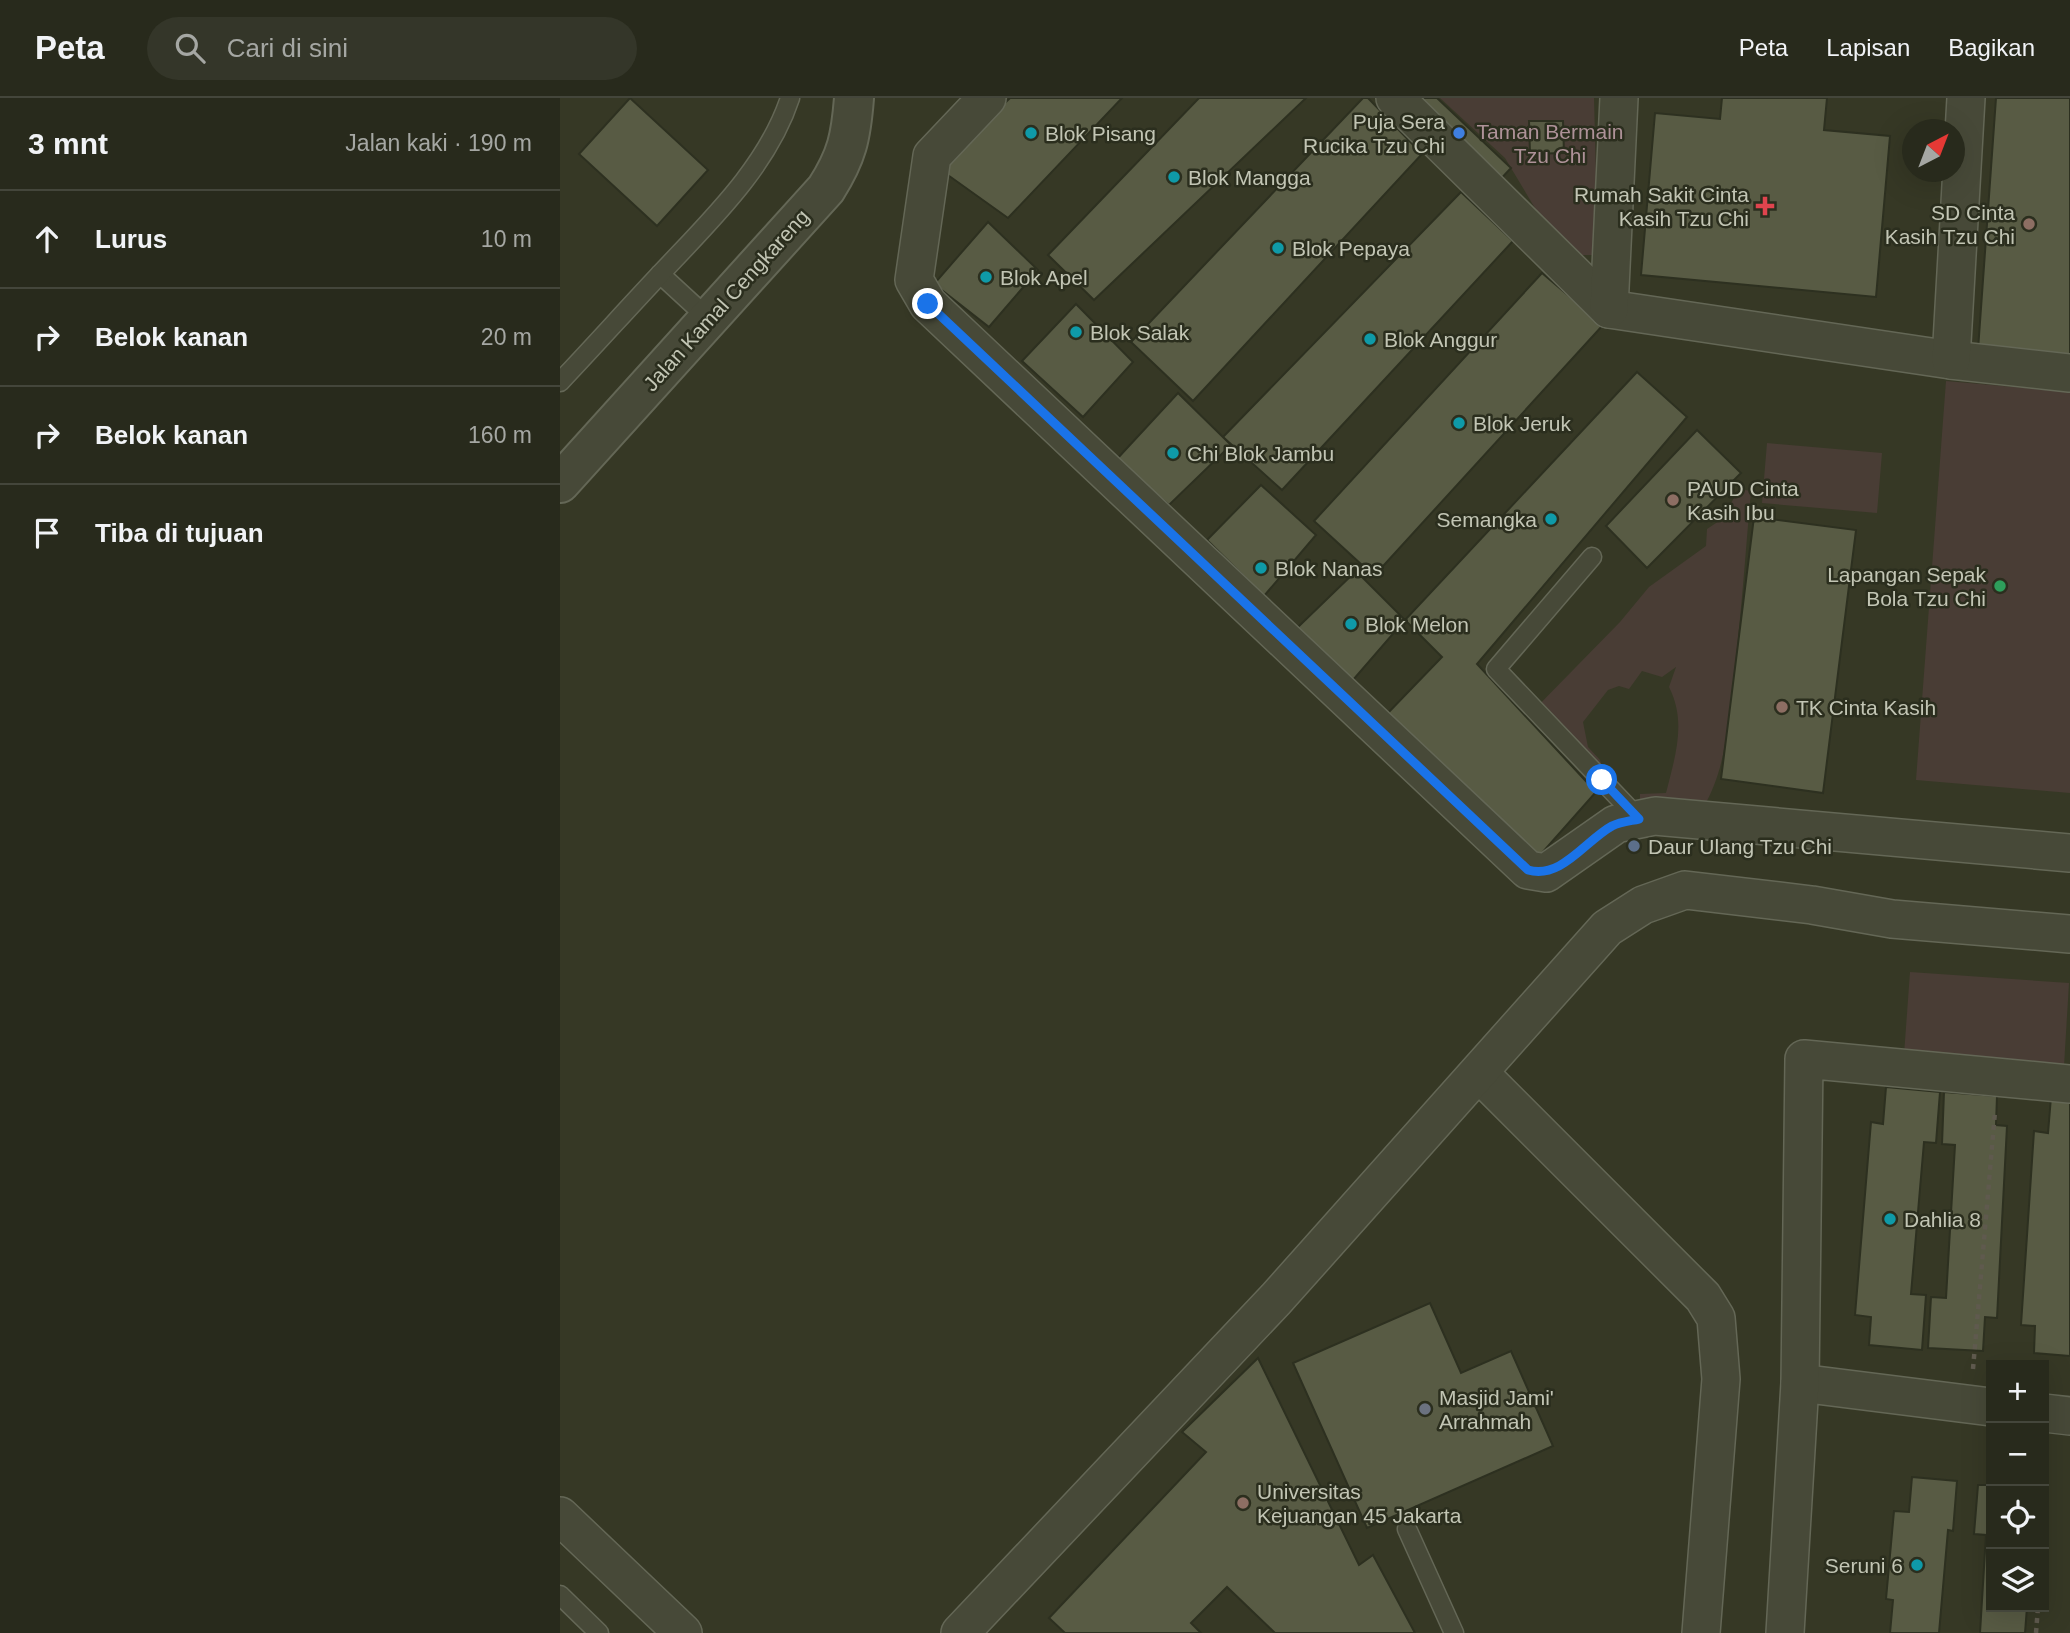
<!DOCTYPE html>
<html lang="id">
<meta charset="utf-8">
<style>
body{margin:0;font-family:Arial,sans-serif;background:#343629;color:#f1f3f6}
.controls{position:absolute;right:21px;bottom:21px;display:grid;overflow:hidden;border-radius:0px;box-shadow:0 7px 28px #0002}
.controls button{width:63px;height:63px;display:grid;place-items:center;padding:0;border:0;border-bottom:2px solid #44463b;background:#282a1c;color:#f1f3f6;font:35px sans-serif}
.compass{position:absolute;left:1342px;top:21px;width:63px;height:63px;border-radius:50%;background:#282a1c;box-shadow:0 7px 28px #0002;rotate:42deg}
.stop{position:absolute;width:21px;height:21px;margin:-16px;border:5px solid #1a73e8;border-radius:50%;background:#fff}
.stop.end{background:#1a73e8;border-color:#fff;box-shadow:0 2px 7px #0008}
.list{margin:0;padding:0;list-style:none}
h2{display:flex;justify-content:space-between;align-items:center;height:91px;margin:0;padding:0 28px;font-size:30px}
h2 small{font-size:23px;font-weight:400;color:#a5a7a3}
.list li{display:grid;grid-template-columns:46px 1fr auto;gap:21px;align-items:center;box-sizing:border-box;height:98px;padding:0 28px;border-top:2px solid #44463b}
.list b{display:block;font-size:26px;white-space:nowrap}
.list em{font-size:23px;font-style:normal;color:#a5a7a3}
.icon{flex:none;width:38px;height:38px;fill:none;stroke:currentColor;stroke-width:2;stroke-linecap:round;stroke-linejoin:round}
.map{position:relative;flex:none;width:1510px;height:1535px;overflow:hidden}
header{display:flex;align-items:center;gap:42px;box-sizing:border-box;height:98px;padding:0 35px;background:#282a1c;border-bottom:2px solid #44463b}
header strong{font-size:33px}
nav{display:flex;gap:38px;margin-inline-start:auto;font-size:24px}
.search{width:490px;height:63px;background:#343629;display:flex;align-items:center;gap:18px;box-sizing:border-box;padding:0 24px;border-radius:38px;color:#a5a7a3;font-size:26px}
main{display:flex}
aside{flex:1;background:#282a1c}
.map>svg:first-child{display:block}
.green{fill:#493d35}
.building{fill:#585b44;stroke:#2d3020;stroke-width:2}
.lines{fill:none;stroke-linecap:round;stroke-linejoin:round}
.service-casing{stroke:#646756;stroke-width:21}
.minor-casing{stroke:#646756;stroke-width:40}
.tertiary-casing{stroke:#646756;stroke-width:42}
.path{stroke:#5f5a4e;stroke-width:4.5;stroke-dasharray:5 5;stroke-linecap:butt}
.service{stroke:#474938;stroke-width:18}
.minor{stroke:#474938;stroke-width:37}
.tertiary{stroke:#474938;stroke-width:38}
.route{stroke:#1a73e8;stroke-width:9}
.culture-dot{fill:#0f9aa8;stroke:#2b2e1e;stroke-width:2.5}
.shop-dot{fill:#3f7fe0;stroke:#2b2e1e;stroke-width:2.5}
.health-dot{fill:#e0444e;stroke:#2b2e1e;stroke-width:2.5}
.education-dot{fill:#8d6e63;stroke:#2b2e1e;stroke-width:2.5}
.leisure-dot{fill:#2e9e5b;stroke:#2b2e1e;stroke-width:2.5}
.service-dot{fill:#5c6f8a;stroke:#2b2e1e;stroke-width:2.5}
.worship-dot{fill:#6b7280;stroke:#2b2e1e;stroke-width:2.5}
.labels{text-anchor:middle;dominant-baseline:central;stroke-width:5;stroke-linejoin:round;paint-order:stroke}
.poi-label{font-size:21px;fill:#c2c5b4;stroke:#2b2e1e;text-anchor:start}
.park-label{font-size:21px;fill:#ae9298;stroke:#2b2e1e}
.street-label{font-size:21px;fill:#c2c5b4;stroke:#2b2e1e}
</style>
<header>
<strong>Peta</strong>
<div class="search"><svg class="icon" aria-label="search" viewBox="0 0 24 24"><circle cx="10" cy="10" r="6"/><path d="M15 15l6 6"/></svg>Cari di sini</div>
<nav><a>Peta</a><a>Lapisan</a><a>Bagikan</a></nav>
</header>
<main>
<aside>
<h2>3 mnt<small>Jalan kaki · 190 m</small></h2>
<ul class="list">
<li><svg class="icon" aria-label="ahead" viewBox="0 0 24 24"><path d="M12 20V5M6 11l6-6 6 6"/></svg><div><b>Lurus</b></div><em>10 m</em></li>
<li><svg class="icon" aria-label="right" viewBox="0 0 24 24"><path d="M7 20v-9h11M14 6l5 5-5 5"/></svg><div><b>Belok kanan</b></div><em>20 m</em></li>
<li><svg class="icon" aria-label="right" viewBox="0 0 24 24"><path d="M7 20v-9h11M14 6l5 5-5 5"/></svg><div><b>Belok kanan</b></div><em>160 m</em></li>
<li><svg class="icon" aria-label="arrive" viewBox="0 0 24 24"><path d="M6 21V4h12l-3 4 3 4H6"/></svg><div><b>Tiba di tujuan</b></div></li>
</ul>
</aside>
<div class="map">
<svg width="1510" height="1535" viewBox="0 0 1510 1535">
<rect width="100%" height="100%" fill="#363825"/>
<g class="green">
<polygon points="880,0 1034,0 1038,157 1003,157 945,60"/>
<polygon points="1386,283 1510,294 1510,695 1356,682"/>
<polygon points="1207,345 1322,355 1317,415 1202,405"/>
<path d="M1179 391 1191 393C1185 459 1181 525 1172 591 1167 633 1165 673 1143 710L1080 712V696L1106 695C1115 659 1127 624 1109 589L1116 569 1102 579 1082 573 1069 591 1059 588 1048 592 1023 624 1028 649 1040 662 1049 689 1036 694 1002 650 969 617 1060 524 1089 489 1146 448 1147 431 1162 421Z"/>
<polygon points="1350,874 1509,885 1504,968 1344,957"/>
</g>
<g class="building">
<polygon points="70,0 148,72 97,128 19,56"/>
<polygon points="450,0 562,0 448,120 378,70"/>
<polygon points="639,0 746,0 534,202 488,157"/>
<polygon points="803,0 808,0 862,56 633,303 571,244"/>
<polygon points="846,0 877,0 951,70 937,85"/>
<polygon points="1162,0 1267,0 1264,32 1330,38 1316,199 1081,177 1095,15 1160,21"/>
<polygon points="1436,0 1510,0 1510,260 1418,252"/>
<polygon points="969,23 1003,23 1004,55 970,56"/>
<polygon points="901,94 953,143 722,392 663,339"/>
<polygon points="428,124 478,172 429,229 374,186"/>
<polygon points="982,175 1043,227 814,478 754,423"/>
<polygon points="516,206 573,264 523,319 462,263"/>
<polygon points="1077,274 1127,319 917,566 1036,694 974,764 825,618 882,559 845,522"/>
<polygon points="618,295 671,347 609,407 556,362"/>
<polygon points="1137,332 1181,375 1087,470 1046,428"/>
<polygon points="701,387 756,437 704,498 647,442"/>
<polygon points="1194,419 1296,432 1263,695 1161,681"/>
<polygon points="796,473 845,522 793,582 737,530"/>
<polygon points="1326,989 1380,994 1376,1045 1364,1044 1351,1196 1366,1197 1362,1252 1309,1247 1311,1219 1295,1217 1311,1024 1323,1026"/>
<polygon points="1384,994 1437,998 1436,1027 1447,1028 1437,1220 1425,1219 1423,1253 1368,1250 1371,1199 1386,1200 1395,1047 1382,1046"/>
<polygon points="1491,999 1510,1001 1510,1258 1474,1255 1475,1228 1461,1227 1474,1033 1488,1035"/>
<polygon points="870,1205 901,1275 951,1253 993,1348 807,1430 733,1265"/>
<polygon points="698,1260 799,1467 813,1457 855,1535 715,1535 667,1489 631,1525 641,1535 505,1535 489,1520 646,1354 622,1334"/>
<polygon points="1352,1379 1397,1383 1393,1433 1388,1432 1379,1535 1330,1535 1333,1502 1326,1501 1334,1413 1349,1414"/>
<polygon points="1418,1387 1431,1387 1431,1509 1467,1509 1465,1535 1420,1535 1426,1437 1414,1436"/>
</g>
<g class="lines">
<g class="service-casing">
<g id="service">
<polyline points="100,176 150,222"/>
<path d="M0 284C35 247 70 208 105 171 153 120 208 67 230 0"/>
<polyline points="1032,459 936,571 1079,721"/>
<polyline points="847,1431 894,1535"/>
<polyline points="0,1497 39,1535"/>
</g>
</g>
<g class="minor-casing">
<g id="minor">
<polyline points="427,0 372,58 354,182 368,206 968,772 986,775 1056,726 1095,718 1510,755"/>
<polyline points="835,0 1049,211 1391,262 1510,275"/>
<polyline points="1049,211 1059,0"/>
<polyline points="1391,262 1406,0"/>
<polyline points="919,975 1143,1199 1156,1220 1161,1281 1141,1535"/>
<polyline points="1240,1285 1431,1309"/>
<polyline points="1484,1315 1510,1318"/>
<polyline points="0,1418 123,1535"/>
<polyline points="400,1535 716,1201 1047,830 1083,807 1125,792 1252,807 1332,821 1510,836"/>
<polyline points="1225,1535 1240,1285 1244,961 1510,986"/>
</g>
</g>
<g class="tertiary-casing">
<path id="tertiary" d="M0 385 266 91C287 58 291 39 294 0"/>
</g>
<g class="path">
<polyline points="1413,1271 1435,1014"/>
<polyline points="1484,1400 1486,1351"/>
<polyline points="1476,1535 1478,1509"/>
</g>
<use href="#service" class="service"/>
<use href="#minor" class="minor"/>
<use href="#tertiary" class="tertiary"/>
</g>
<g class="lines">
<path class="route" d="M368 206 968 772C1001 782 1026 742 1052 728 1060 724 1070 723 1079 721L1042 682"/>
</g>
<g class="culture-dot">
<circle cx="471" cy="35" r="7"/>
<circle cx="614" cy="79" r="7"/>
<circle cx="718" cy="150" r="7"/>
<circle cx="426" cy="179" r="7"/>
<circle cx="516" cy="234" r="7"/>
<circle cx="810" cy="241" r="7"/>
<circle cx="899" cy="325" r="7"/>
<circle cx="613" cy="355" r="7"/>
<circle cx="991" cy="421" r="7"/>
<circle cx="701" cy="470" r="7"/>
<circle cx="791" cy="526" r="7"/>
<circle cx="1330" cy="1121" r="7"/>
<circle cx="1357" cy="1467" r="7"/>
</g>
<circle class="shop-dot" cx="899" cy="35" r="7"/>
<path class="health-dot" d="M1201.5 97.5h7v7h7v7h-7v7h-7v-7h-7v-7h7z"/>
<g class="education-dot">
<circle cx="1469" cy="126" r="7"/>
<circle cx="1113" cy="402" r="7"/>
<circle cx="1222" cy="609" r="7"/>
<circle cx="683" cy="1405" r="7"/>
</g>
<circle class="leisure-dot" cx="1440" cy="488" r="7"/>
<circle class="service-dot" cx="1074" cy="748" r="7"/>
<circle class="worship-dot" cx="865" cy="1311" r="7"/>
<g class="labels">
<g class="poi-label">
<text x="885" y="23" text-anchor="end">Puja Sera<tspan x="885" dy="24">Rucika Tzu Chi</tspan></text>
<text x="485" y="35">Blok Pisang</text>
<text x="628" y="79">Blok Mangga</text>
<text x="1189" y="96" text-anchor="end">Rumah Sakit Cinta<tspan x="1189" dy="24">Kasih Tzu Chi</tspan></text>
<text x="1455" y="114" text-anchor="end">SD Cinta<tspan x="1455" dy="24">Kasih Tzu Chi</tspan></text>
<text x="732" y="150">Blok Pepaya</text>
<text x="440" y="179">Blok Apel</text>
<text x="530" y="234">Blok Salak</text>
<text x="824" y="241">Blok Anggur</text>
<text x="913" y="325">Blok Jeruk</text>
<text x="627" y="355">Chi Blok Jambu</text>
<text x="1127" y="390">PAUD Cinta<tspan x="1127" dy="24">Kasih Ibu</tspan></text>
<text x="977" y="421" text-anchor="end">Semangka</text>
<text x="715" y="470">Blok Nanas</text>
<text x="1426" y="476" text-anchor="end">Lapangan Sepak<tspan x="1426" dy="24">Bola Tzu Chi</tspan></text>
<text x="805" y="526">Blok Melon</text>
<text x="1236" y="609">TK Cinta Kasih</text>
<text x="1088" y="748">Daur Ulang Tzu Chi</text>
<text x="1344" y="1121">Dahlia 8</text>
<text x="879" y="1299">Masjid Jami'<tspan x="879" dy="24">Arrahmah</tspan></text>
<text x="697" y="1393">Universitas<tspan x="697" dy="24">Kejuangan 45 Jakarta</tspan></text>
<text x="1343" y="1467" text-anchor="end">Seruni 6</text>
</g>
<g class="park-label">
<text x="990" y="33">Taman Bermain<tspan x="990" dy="24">Tzu Chi</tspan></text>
</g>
<g class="street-label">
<text transform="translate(166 202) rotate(-48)">Jalan Kamal Cengkareng</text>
</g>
</g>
</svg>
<div class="controls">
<button>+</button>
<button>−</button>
<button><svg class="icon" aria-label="locate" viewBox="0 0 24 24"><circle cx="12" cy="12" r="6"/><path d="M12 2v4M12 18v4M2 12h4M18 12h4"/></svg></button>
<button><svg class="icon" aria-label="layers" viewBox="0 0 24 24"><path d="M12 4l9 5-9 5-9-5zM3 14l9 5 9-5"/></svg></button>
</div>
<svg class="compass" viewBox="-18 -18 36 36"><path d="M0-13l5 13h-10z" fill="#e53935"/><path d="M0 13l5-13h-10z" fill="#a5a7a3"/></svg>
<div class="stop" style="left:1042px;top:682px"></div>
<div class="stop end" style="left:368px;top:206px"></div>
</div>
</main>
